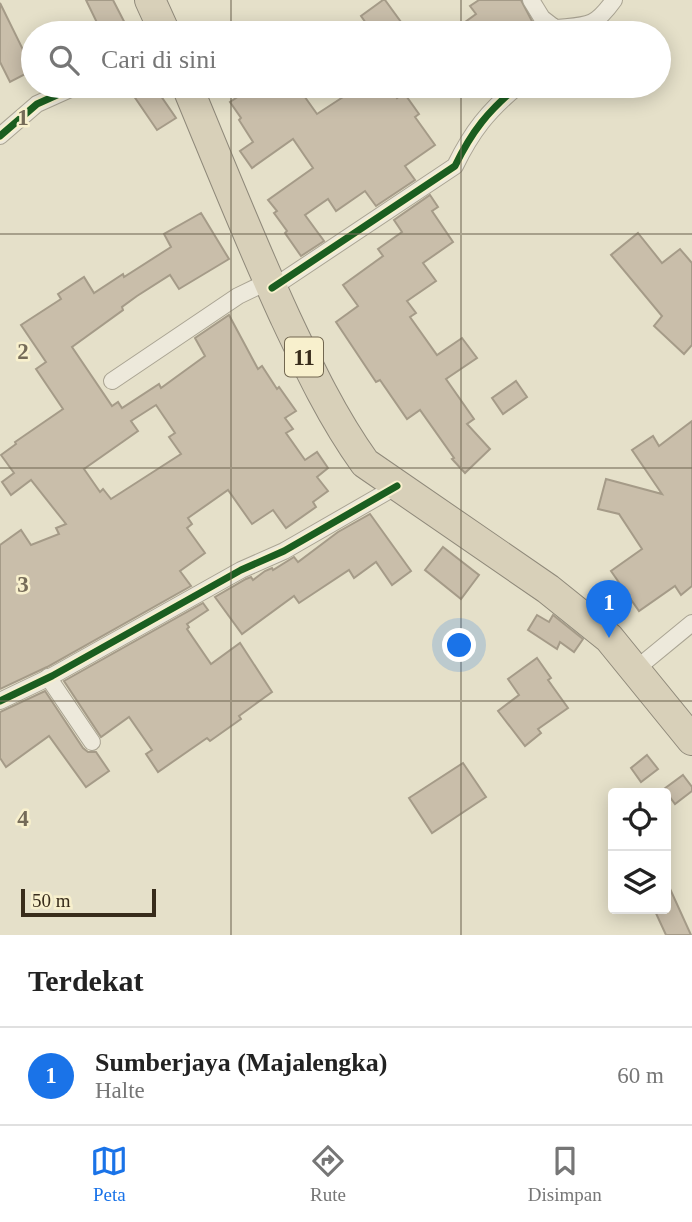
<!DOCTYPE html>
<html lang="id">
<style>
body{margin:0;font-family:Georgia,serif;background:#f2f2f2;color:#222}
.controls{position:absolute;right:21px;bottom:21px;display:grid;overflow:hidden;border-radius:7px;box-shadow:0 4px 18px #0003}
.controls button{width:63px;height:63px;display:grid;place-items:center;padding:0;border:0;border-bottom:2px solid #e0e0e0;background:#fff;color:#222;font:35px sans-serif}
.scale{position:absolute;left:21px;bottom:18px;width:135px;box-sizing:border-box;padding-left:7px;border:4px solid #382c1b;border-top:0;font-size:19px;line-height:24px;white-space:nowrap;color:#382c1b;-webkit-text-stroke:5px #f8f0cd;paint-order:stroke}
.you{position:absolute;left:460px;top:646px;width:24px;height:24px;margin:-18px;border:5px solid #fff;border-radius:50%;background:#1a73e8;box-shadow:0 0 0 10px #1a73e833}
.badge{display:grid;place-items:center;width:46px;height:46px;border-radius:50%;background:#1a73e8;color:#fff;font-size:23px;font-weight:700}
.pin{position:absolute;translate:-50% -58px;filter:drop-shadow(0 2px 4px #0008)}
.pin::after{content:'';position:absolute;top:37px;width:24px;height:21px;background:inherit;clip-path:polygon(0 0,100% 0,50% 100%)}
.list{margin:0;padding:0;list-style:none}
h2{display:flex;justify-content:space-between;align-items:center;height:91px;margin:0;padding:0 28px;font-size:30px}
h2 small{font-size:23px;font-weight:400;color:#767676}
.list li{display:grid;grid-template-columns:46px 1fr auto;gap:21px;align-items:center;box-sizing:border-box;height:98px;padding:0 28px;border-top:2px solid #e0e0e0}
.list b{display:block;font-size:26px;white-space:nowrap}
.list p{margin:0;font-size:23px;white-space:nowrap;color:#767676}
.list em{font-size:23px;font-style:normal;color:#767676}
.icon{flex:none;width:38px;height:38px;fill:none;stroke:currentColor;stroke-width:2;stroke-linecap:round;stroke-linejoin:round}
.map{position:relative;flex:none;width:692px;height:935px;overflow:hidden}
.search{position:absolute;background:#fff;box-shadow:0 4px 18px #0003;left:21px;right:21px;top:21px;height:77px;display:flex;align-items:center;gap:18px;box-sizing:border-box;padding:0 24px;border-radius:38px;color:#767676;font-size:26px}
.sheet{height:189px;background:#fff}
nav{display:flex;justify-content:space-around;align-items:center;box-sizing:border-box;height:98px;border-top:2px solid #e0e0e0;background:#fff;font-size:19px;color:#767676}
nav a{display:grid;justify-items:center;gap:4px}
nav .on{color:#1a73e8}
.map>svg:first-child{display:block}
.building{fill:#c9beaa;stroke:#a59b88;stroke-width:2;fill-rule:evenodd}
.lines{fill:none;stroke-linecap:round;stroke-linejoin:round}
.street-casing{stroke:#aaa493;stroke-width:18}
.highway-casing{stroke:#8f897a;stroke-width:32}
.street{stroke:#ede9db;stroke-width:16}
.highway{stroke:#d8d0b9;stroke-width:30}
.cycleway-casing{stroke:#f8f0cd;stroke-width:11}
.cycleway{stroke:#1b5e20;stroke-width:7}
.grid{fill:none;stroke:#756b58;stroke-width:2;stroke-opacity:0.55}
.labels{text-anchor:middle;dominant-baseline:central;stroke-width:5;stroke-linejoin:round;paint-order:stroke}
.shield{fill:#f8f0cd;stroke:#726750;stroke-width:2}
.shield-label{font-size:23px;font-weight:bold;fill:#382c1b}
.grid-label{font-size:23px;text-anchor:middle;font-weight:bold;fill:#756b58;stroke:#f8f0cd;stroke-width:5;stroke-linejoin:round;paint-order:stroke}
</style>
<div class="map">
<svg width="692" height="935" viewBox="0 0 692 935">
<rect width="100%" height="100%" fill="#e5e0c9"/>
<g class="building">
<polygon points="86,0 113,0 130,33 102,33"/>
<polygon points="383,0 385,0 409,33 373,33 361,16"/>
<polygon points="479,0 521,0 533,23 545,33 450,33 476,14 470,6"/>
<polygon points="0,3 33,70 10,82 0,62"/>
<polygon points="127,86 154,86 176,118 157,130"/>
<polygon points="254,86 297,86 317,114 360,86 389,86 397,98 404,93 419,114 415,117 435,145 405,166 415,180 376,206 365,191 336,211 328,199 305,215 324,241 301,256 285,233 287,231 274,213 277,211 268,200 313,168 293,139 252,168 240,151 253,142 239,120 241,118 230,102"/>
<polygon points="430,195 438,207 432,211 453,242 423,263 436,281 407,301 416,313 410,317 437,355 462,338 477,358 446,379 474,419 467,424 490,449 465,473 452,459 454,458 420,410 407,419 380,380 376,382 336,322 358,306 343,285 383,256 378,249 402,232 394,220"/>
<path d="M201 213 229 259 179 289 170 275 137 296 122 307 123 310 72 347 112 406 118 402 122 408 159 384 161 388 205 356 195 338 229 315 258 369 262 366 277 389 279 387 296 411 285 418 293 429 286 433 305 460 317 452 328 468 317 477 328 491 313 502 316 507 286 528 273 510 252 524 228 490 188 518 192 524 187 528 205 553 180 571 191 586 47 667 0 689V545L21 530 31 545 59 534 56 528 66 524 31 480 11 495 2 482 14 473 1 455 16 444 15 442 63 409 36 369 46 362 21 325 61 299 58 294 84 277 94 293 123 274 124 277 171 247 164 234ZM156 405 175 433 169 437 181 454 111 499 103 489 100 492 84 469 138 431 131 421Z"/>
<polygon points="638,233 662,263 680,249 692,263 692,345 684,354 654,326 662,316 611,255"/>
<polygon points="516,381 527,397 503,414 492,398"/>
<polygon points="692,421 692,586 681,595 675,586 639,611 611,571 642,549 619,514 598,509 606,479 662,494 632,450 653,436 659,446"/>
<polygon points="370,514 411,571 392,585 376,562 354,578 349,570 299,603 294,596 242,634 215,597 246,579 251,577 253,580 265,571 272,568 273,570 294,557 298,562 338,532"/>
<polygon points="443,547 479,575 461,599 425,570"/>
<polygon points="203,603 208,610 187,624 189,627 187,629 211,664 240,643 272,692 239,716 241,719 210,741 207,738 158,772 146,754 152,750 129,717 101,737 64,681"/>
<polygon points="537,615 549,622 553,615 583,639 574,652 560,642 557,649 528,630"/>
<polygon points="537,658 551,678 548,680 568,708 538,729 541,733 525,746 498,711 519,695 508,679"/>
<polygon points="45,691 83,748 88,752 96,752 109,771 86,787 49,736 6,767 0,758 0,712"/>
<polygon points="647,755 658,769 641,782 631,768"/>
<polygon points="463,763 486,797 432,833 409,798"/>
<polygon points="683,775 692,787 692,791 675,804 664,789"/>
<polygon points="666,880 691,935 666,935 654,909 666,909"/>
</g>
<g class="lines">
<g class="street-casing">
<g id="street">
<path d="M531 0 542 18 555 28C588 25 594 28 614 0"/>
<polyline points="0,136 37,104 77,86"/>
<path d="M272 288 455 166C472 131 488 111 518 86"/>
<polyline points="112,381 238,296 269,281"/>
<polyline points="636,669 692,623"/>
<polyline points="48,677 92,742"/>
<polyline points="0,701 52,676 241,570 284,551 397,486"/>
</g>
</g>
<g class="highway-casing">
<g id="highway">
<polyline points="150,0 165,33"/>
<path d="M187 86C219 163 250 241 285 317 309 368 332 417 365 463L548 589 609 638 692 740"/>
</g>
</g>
<use href="#street" class="street"/>
<use href="#highway" class="highway"/>
<g class="cycleway-casing">
<g id="cycleway">
<polyline points="0,136 37,104 77,86"/>
<path d="M272 288 455 166C472 131 488 111 518 86"/>
<polyline points="0,701 52,676 241,570 284,551 397,486"/>
</g>
</g>
<use href="#cycleway" class="cycleway"/>
</g>
<path class="grid" d="M231 0V33M461 0V33M231 86V935M461 86V935M0 234H692M0 468H692M0 701H692"/>
<g class="labels">
<rect class="shield" x="285" y="337.5" width="38" height="39" rx="5"/>
<g class="shield-label">
<text x="304" y="357">11</text>
</g>
</g>
<g class="grid-label">
<text x="23" y="125">1</text>
<text x="23" y="359">2</text>
<text x="23" y="592">3</text>
<text x="23" y="826">4</text>
</g>
</svg>
<div class="controls">
<button><svg class="icon" aria-label="locate" viewBox="0 0 24 24"><circle cx="12" cy="12" r="6"/><path d="M12 2v4M12 18v4M2 12h4M18 12h4"/></svg></button>
<button><svg class="icon" aria-label="layers" viewBox="0 0 24 24"><path d="M12 4l9 5-9 5-9-5zM3 14l9 5 9-5"/></svg></button>
</div>
<div class="scale">50 m</div>
<div class="you"></div>
<div class="pin badge" style="left:609px;top:638px">1</div>
<div class="search"><svg class="icon" aria-label="search" viewBox="0 0 24 24"><circle cx="10" cy="10" r="6"/><path d="M15 15l6 6"/></svg>Cari di sini</div>
</div>
<section class="sheet">
<h2>Terdekat<small></small></h2>
<ul class="list">
<li><span class="badge">1</span><div><b>Sumberjaya (Majalengka)</b><p>Halte</p></div><em>60 m</em></li>
</ul>
</section>
<nav>
<a class="on"><svg class="icon" aria-label="map" viewBox="0 0 24 24"><path d="M3 6l6-2 6 2 6-2v14l-6 2-6-2-6 2zM9 4v14M15 6v14"/></svg>Peta</a>
<a><svg class="icon" aria-label="directions" viewBox="0 0 24 24"><path d="M12 3l9 9-9 9-9-9zM9 14v-3h6M13 9l2 2-2 2"/></svg>Rute</a>
<a><svg class="icon" aria-label="saved" viewBox="0 0 24 24"><path d="M7 4h10v16l-5-4-5 4z"/></svg>Disimpan</a>
</nav>
